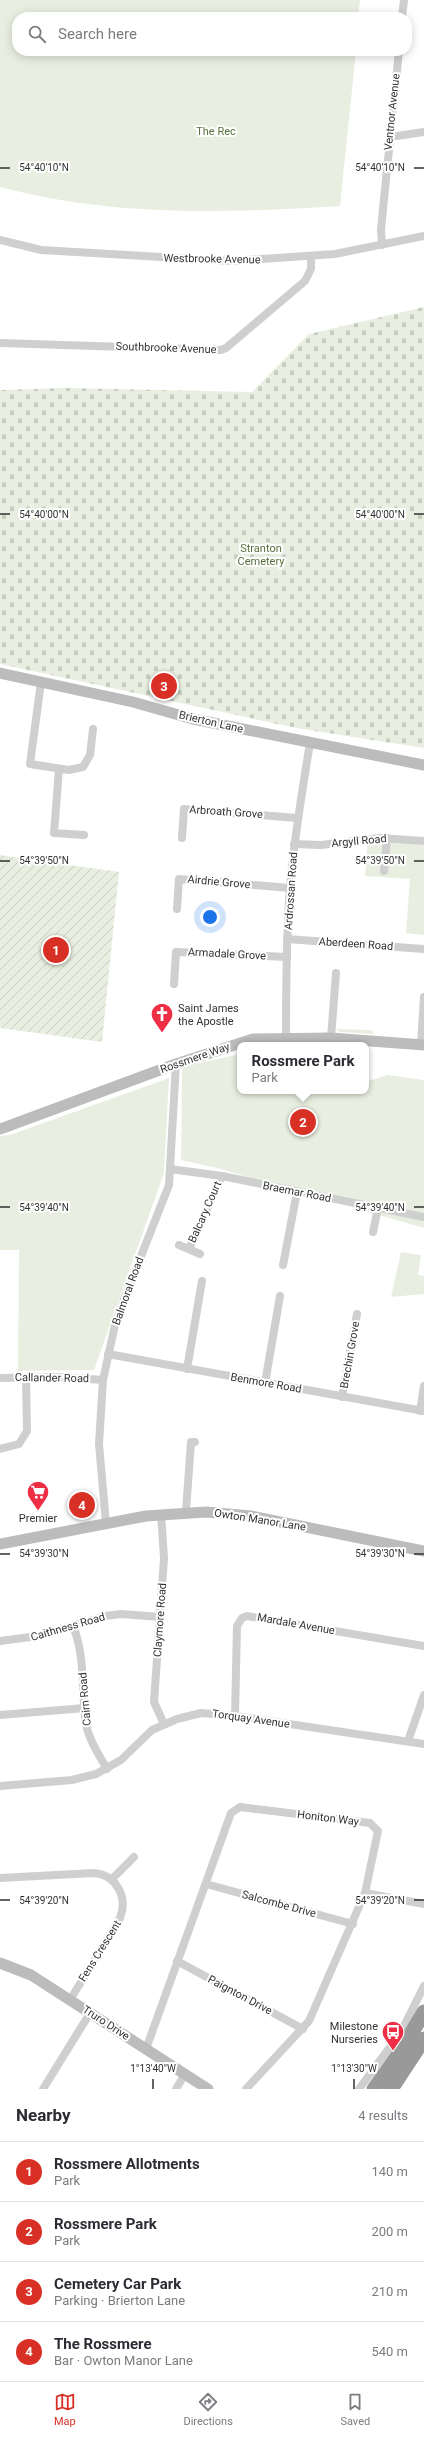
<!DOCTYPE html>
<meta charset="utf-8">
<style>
body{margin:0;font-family:Roboto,sans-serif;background:#f7f7f7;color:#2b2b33}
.you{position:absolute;left:210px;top:917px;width:14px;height:14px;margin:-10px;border:3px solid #fff;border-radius:50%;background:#1a73e8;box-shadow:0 0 0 6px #1a73e833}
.badge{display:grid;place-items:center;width:26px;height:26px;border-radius:50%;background:#d93025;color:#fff;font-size:13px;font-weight:700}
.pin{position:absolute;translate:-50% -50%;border:2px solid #fff;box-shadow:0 1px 4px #0006}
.popup{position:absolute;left:237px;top:1042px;width:132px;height:52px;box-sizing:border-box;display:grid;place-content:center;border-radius:8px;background:#fff;filter:drop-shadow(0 1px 3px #0005);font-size:13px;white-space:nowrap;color:#7c7c81}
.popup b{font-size:15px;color:#2b2b33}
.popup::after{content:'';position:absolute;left:50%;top:100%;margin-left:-8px;border:8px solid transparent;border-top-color:#fff}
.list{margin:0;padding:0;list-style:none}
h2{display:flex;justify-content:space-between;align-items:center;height:52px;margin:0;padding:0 16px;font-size:17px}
h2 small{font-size:13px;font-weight:400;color:#7c7c81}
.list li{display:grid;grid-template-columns:26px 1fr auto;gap:12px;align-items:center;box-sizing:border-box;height:60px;padding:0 16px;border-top:1px solid #e1e1e2}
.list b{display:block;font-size:15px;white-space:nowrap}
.list p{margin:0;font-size:13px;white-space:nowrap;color:#7c7c81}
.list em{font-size:13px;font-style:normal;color:#7c7c81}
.icon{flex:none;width:22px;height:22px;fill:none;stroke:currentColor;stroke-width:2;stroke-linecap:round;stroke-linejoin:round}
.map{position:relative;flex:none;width:424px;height:2089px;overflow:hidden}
.search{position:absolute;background:#fff;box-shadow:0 2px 10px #0003;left:12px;right:12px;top:12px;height:44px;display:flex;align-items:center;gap:10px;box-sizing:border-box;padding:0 14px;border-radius:16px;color:#7c7c81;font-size:15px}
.sheet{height:292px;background:#fff}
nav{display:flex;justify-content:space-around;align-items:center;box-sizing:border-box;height:56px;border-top:1px solid #e1e1e2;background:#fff;font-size:11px;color:#7c7c81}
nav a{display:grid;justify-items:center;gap:2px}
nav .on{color:#d93025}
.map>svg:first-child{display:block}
.green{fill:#e9efe0}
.cemetery{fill:url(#cemetery-stones)}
.garden{fill:url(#garden-furrows)}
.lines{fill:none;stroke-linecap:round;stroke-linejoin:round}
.street{stroke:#cfcfcf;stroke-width:8}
.secondary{stroke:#bcbcbc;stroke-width:11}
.highway{stroke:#999;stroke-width:15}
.ticks{fill:none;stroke:#323232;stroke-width:1.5}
.labels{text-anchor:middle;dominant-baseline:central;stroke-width:4;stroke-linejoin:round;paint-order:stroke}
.street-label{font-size:11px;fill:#323232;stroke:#fff}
.park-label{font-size:11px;fill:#57713c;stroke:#fff}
.poi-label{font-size:11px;fill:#323232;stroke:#fff;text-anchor:start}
.ticks-label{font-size:10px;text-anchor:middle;fill:#323232;stroke:#fff;stroke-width:4;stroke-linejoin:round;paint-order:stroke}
</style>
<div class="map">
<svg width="424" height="2089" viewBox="0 0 424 2089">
<defs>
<pattern id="cemetery-stones" width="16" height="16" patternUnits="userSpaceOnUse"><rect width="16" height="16" fill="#e9efe0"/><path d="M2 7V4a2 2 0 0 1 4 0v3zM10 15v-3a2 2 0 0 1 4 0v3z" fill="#c8cdc1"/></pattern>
<pattern id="garden-furrows" width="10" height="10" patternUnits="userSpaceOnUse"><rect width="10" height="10" fill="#e9efe0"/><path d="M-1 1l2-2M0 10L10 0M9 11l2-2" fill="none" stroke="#c8cdc1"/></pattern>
</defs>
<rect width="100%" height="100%" fill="#fff"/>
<g class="green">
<path d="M0 0H360L358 17H17V51H356L340 206C224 213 113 217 0 187Z"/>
<polygon points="368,838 424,842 424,935 406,933 410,879 365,876"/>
<polygon points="336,1029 369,1030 373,1031 373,1034 340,1032"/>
<polygon points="240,1054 240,1091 366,1091 366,1082 388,1075 424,1080 424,1228 217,1168 181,1160 182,1067"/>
<polygon points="169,1078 164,1173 94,1370 18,1371 19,1250 0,1250 0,1136 10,1135"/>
<polygon points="401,1252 421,1255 418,1275 424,1276 424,1294 391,1297"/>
</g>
<polygon class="cemetery" points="424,307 424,748 296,728 0,664 0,390 65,388 252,392 309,334"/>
<polygon class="garden" points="0,855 119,872 102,1042 0,1028"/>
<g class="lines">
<g class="street">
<polyline points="402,17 404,0"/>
<polyline points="390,137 424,132"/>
<polyline points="0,240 41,250 230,261 335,254 424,236"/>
<polyline points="382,245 381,229 399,51"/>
<polyline points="0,343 221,350 226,348 305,281 311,269 311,257"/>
<polyline points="41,682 30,764 69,770 83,767 90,755 93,729"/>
<polyline points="59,769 54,833 84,835"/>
<polyline points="182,838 184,809 297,818"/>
<polyline points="294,844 321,845 379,838 424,841"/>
<polyline points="384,871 387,838"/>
<polyline points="177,909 179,879 290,888"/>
<polyline points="287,939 424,949"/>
<polyline points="174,984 176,952 287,957"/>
<polyline points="331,1038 336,973"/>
<path d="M286 1039C286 989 286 938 290 887 294 839 302 791 310 743"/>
<polyline points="421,1044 424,997"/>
<polyline points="170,1169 222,1176 424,1217"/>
<polyline points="373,1232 378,1208"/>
<polyline points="179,1245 200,1254"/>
<polyline points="189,1249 222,1176"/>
<polyline points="283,1265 297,1192"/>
<polyline points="108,1354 424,1411"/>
<polyline points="187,1369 202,1281"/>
<polyline points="0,1378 61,1377 103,1380"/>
<polyline points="265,1383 280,1296"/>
<polyline points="342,1397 357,1314"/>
<polyline points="420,1411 424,1386"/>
<polyline points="0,1449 19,1444 27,1431 26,1377"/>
<polyline points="186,1511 191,1442 195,1442"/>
<polyline points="161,1514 164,1558 154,1702 164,1724"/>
<polyline points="106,1523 99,1444 103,1380 115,1325 123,1302 169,1185 176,1064"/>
<path d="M73 1626C86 1658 81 1691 86 1724 89 1740 99 1755 107 1769"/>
<polyline points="0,1641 38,1636 105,1616 121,1614 160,1617"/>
<polyline points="0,1715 85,1708"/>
<polyline points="235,1716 237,1626 242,1618 247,1616 424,1646"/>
<polyline points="408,1741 424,1695"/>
<polyline points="0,1786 72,1780 96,1774 121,1760 152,1730 177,1719 201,1713 235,1716 424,1744"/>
<path d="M0 1878 94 1873C117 1875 128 1898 120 1918L70 2000"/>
<polyline points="112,1879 134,1857"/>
<polyline points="206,1884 353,1924"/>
<polyline points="365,1893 424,1904"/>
<polyline points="177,1961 303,2029"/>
<polyline points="146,2049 231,1813 240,1807 370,1823 378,1831 365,1893 309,2021 246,2089"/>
<polyline points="43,2089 90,2013"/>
<polyline points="176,2089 185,2074"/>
<polyline points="359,2089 401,2032 424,1986"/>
</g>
<g class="secondary">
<polyline points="0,673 133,702 193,719 424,765"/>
<polyline points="0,1129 176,1064 253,1039 331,1038 424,1045"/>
<polyline points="0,1544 146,1516 206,1512 251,1516 424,1551"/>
<polyline points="0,1963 31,1975 208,2089"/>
</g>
<g class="highway">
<polyline points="374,2089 399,2054 424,2012"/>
<polyline points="391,2089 424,2039"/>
</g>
</g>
<path class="ticks" d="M0 168H10M414 168H424M0 514H10M414 514H424M0 861H10M414 861H424M0 1207H10M414 1207H424M0 1554H10M414 1554H424M0 1900H10M414 1900H424M153 2079V2089M354 2079V2089"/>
<defs>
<g id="church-pin" transform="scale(1.15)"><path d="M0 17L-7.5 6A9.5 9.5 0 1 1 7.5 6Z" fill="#ee2e45" stroke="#fff"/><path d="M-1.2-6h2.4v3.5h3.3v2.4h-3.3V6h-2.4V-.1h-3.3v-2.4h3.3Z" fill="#fff"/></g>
<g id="supermarket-pin" transform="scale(1.15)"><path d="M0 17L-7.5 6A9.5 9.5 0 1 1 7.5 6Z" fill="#ee2e45" stroke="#fff"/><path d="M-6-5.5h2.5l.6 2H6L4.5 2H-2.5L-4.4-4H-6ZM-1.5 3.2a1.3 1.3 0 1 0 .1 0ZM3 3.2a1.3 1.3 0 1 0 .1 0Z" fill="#fff"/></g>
<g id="bus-pin" transform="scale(1.15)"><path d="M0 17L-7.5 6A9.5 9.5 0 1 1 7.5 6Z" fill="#ee2e45" stroke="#fff"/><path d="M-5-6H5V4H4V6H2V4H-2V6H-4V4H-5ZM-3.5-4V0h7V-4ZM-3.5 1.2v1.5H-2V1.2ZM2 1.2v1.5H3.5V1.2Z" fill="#fff"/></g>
</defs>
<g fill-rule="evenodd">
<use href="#church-pin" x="162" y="1014"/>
<use href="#supermarket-pin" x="38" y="1492"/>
<use href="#bus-pin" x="393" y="2032"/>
</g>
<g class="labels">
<g class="street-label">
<text transform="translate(392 112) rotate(-84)">Ventnor Avenue</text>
<text transform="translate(212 259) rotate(1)">Westbrooke Avenue</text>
<text transform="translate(166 348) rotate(2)">Southbrooke Avenue</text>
<text transform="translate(211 722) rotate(13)">Brierton Lane</text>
<text transform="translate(226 812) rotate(4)">Arbroath Grove</text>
<text transform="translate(359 841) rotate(-5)">Argyll Road</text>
<text transform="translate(219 882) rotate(5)">Airdrie Grove</text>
<text transform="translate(291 891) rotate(-86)">Ardrossan Road</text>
<text transform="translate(356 944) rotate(4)">Aberdeen Road</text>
<text transform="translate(227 954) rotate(3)">Armadale Grove</text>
<text transform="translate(195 1058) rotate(-19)">Rossmere Way</text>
<text transform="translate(297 1192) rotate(11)">Braemar Road</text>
<text transform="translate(205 1212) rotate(-66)">Balcary Court</text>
<text transform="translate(128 1291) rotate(-70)">Balmoral Road</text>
<text transform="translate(350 1355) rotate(-80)">Brechin Grove</text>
<text transform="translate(52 1378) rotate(1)">Callander Road</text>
<text transform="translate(266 1383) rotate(10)">Benmore Road</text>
<text transform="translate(260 1520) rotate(9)">Owton Manor Lane</text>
<text transform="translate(160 1620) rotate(-86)">Claymore Road</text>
<text transform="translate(296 1624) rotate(10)">Mardale Avenue</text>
<text transform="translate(68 1627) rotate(-16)">Caithness Road</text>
<text transform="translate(85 1699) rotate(-95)">Cairn Road</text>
<text transform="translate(251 1719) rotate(8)">Torquay Avenue</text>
<text transform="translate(328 1818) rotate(7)">Honiton Way</text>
<text transform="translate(279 1904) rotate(15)">Salcombe Drive</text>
<text transform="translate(100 1951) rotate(-58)">Fens Crescent</text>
<text transform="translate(240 1995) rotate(28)">Paignton Drive</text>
<text transform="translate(106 2023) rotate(33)">Truro Drive</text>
</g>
<g class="park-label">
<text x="216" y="131">The Rec</text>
<text x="261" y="548">Stranton<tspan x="261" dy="13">Cemetery</tspan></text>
</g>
<g class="poi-label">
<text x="178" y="1008">Saint James<tspan x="178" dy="13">the Apostle</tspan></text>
<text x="38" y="1518" text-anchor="middle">Premier</text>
<text x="378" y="2026" text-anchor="end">Milestone<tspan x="378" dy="13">Nurseries</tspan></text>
</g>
</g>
<g class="ticks-label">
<text x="44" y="171">54°40'10"N</text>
<text x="380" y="171">54°40'10"N</text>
<text x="44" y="518">54°40'00"N</text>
<text x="380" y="518">54°40'00"N</text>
<text x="44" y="864">54°39'50"N</text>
<text x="380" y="864">54°39'50"N</text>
<text x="44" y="1211">54°39'40"N</text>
<text x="380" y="1211">54°39'40"N</text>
<text x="44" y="1557">54°39'30"N</text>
<text x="380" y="1557">54°39'30"N</text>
<text x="44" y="1904">54°39'20"N</text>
<text x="380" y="1904">54°39'20"N</text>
<text x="153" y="2072">1°13'40"W</text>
<text x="354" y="2072">1°13'30"W</text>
</g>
</svg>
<div class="you"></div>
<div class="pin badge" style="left:56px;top:950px">1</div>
<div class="pin badge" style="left:303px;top:1122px">2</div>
<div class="popup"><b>Rossmere Park</b>Park</div>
<div class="pin badge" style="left:164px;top:686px">3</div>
<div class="pin badge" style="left:82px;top:1505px">4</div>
<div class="search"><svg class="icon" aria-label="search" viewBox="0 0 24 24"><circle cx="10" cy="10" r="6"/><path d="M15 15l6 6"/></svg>Search here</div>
</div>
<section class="sheet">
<h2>Nearby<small>4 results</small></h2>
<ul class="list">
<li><span class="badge">1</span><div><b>Rossmere Allotments</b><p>Park</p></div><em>140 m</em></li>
<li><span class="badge">2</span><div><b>Rossmere Park</b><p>Park</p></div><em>200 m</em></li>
<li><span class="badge">3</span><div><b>Cemetery Car Park</b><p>Parking · Brierton Lane</p></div><em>210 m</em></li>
<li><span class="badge">4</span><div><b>The Rossmere</b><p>Bar · Owton Manor Lane</p></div><em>540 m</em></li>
</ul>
</section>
<nav>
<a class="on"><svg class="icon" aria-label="map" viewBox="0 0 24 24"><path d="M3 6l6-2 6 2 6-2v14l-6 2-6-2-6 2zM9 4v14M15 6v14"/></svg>Map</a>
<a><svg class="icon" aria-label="directions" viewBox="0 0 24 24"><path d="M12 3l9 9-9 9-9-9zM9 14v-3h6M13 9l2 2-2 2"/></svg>Directions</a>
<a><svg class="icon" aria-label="saved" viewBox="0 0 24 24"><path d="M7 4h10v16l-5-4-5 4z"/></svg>Saved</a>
</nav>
